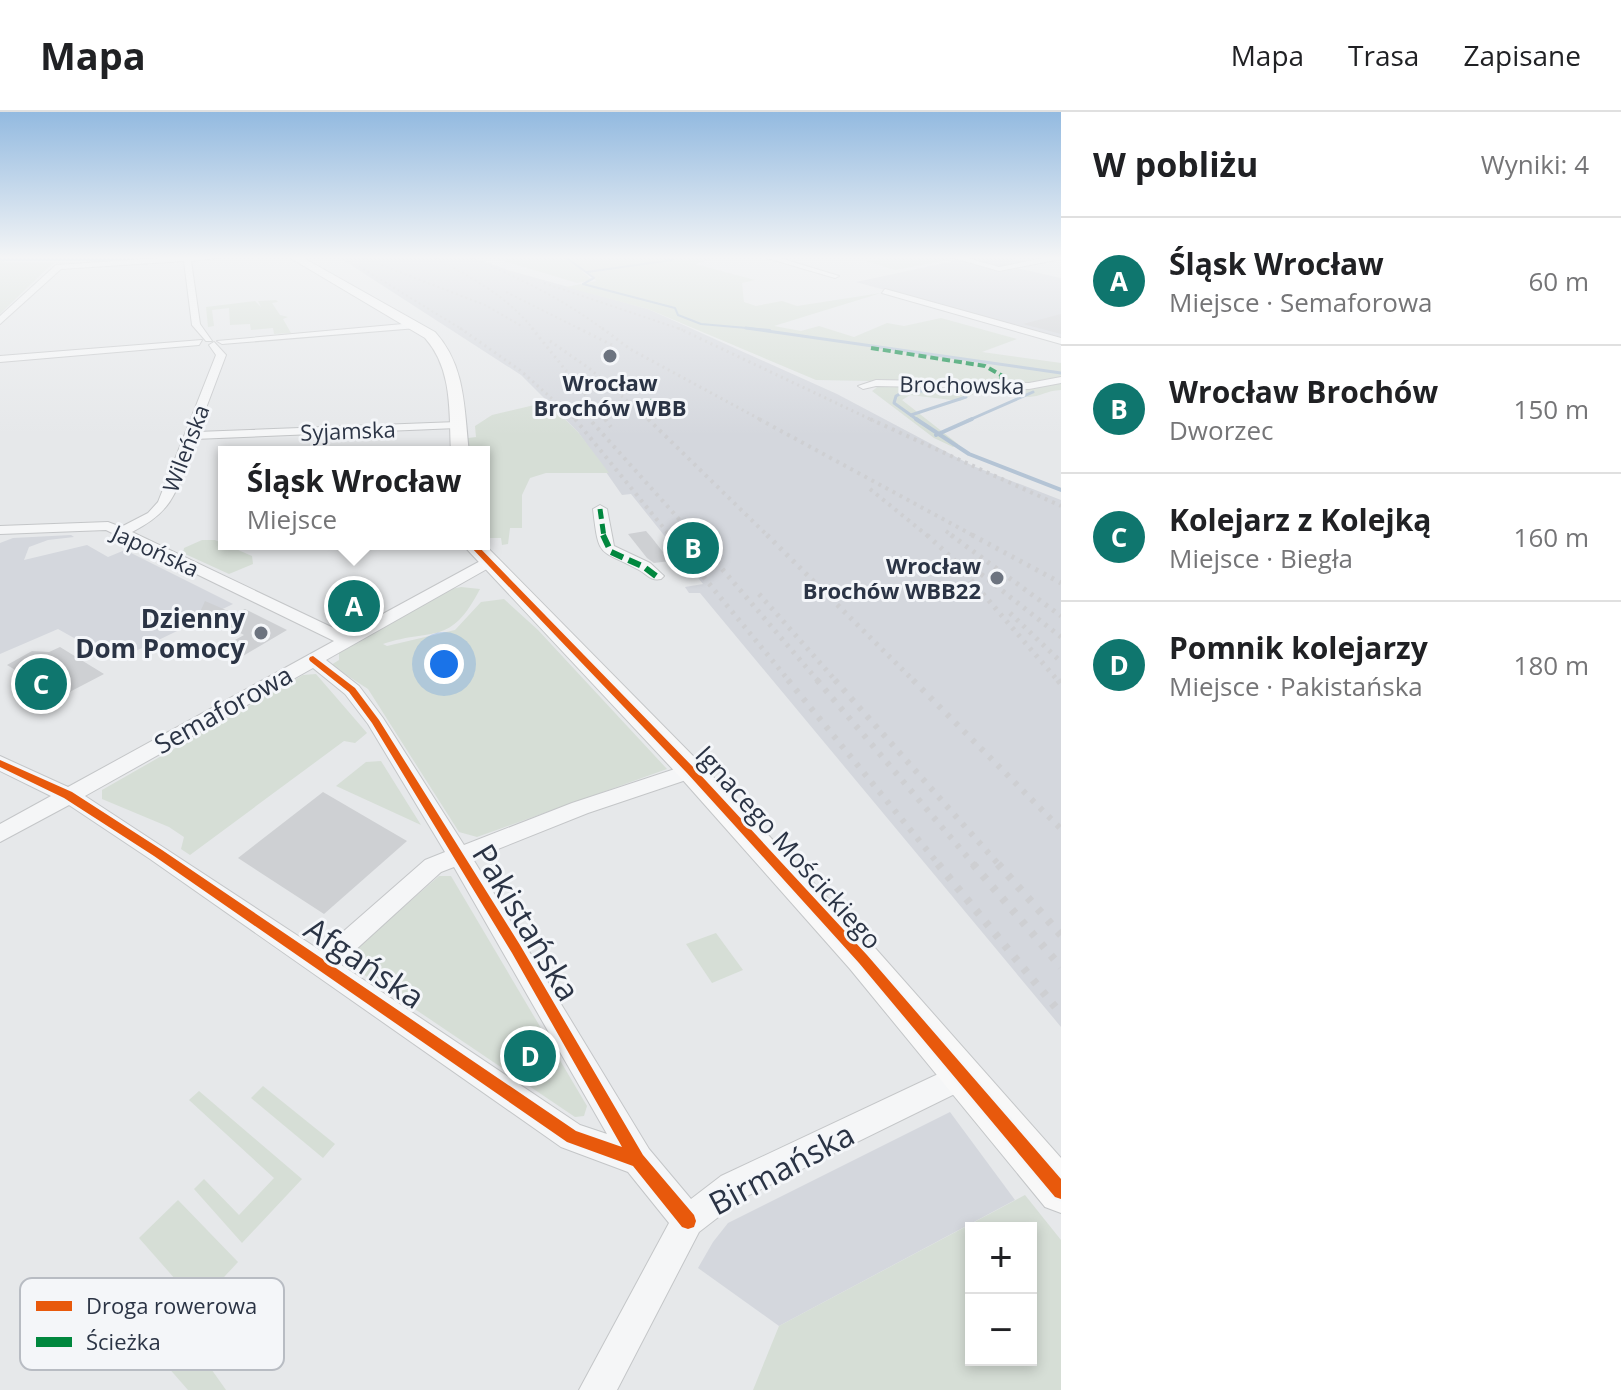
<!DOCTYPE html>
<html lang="pl">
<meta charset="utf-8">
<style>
body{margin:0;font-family:"Open Sans",sans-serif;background:#f2f2f2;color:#202124}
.controls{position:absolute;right:24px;bottom:24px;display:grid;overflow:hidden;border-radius:0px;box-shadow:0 4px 12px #0003}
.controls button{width:72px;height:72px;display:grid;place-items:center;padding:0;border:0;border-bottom:2px solid #e0e0e0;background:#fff;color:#202124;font:40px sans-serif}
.you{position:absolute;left:444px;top:552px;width:28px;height:28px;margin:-20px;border:6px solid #fff;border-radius:50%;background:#1a73e8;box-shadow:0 0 0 12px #1a73e833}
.badge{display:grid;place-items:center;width:52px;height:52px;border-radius:50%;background:#0f766e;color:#fff;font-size:26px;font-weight:700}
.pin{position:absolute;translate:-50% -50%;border:4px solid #fff;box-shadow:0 2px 8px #0006}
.popup{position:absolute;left:218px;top:334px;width:272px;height:104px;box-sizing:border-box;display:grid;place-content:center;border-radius:0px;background:#fff;filter:drop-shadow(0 2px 6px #0005);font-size:26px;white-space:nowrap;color:#757577}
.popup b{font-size:30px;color:#202124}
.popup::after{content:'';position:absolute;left:50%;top:100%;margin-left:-16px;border:16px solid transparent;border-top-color:#fff}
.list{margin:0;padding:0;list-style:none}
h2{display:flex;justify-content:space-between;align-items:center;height:104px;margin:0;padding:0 32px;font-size:34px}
h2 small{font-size:26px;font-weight:400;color:#757577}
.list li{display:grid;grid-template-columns:52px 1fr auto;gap:24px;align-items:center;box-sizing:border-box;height:128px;padding:0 32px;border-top:2px solid #e0e0e0}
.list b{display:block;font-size:30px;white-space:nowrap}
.list p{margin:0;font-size:26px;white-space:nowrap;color:#757577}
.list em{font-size:26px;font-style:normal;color:#757577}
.map{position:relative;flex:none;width:1061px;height:1278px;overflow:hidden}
header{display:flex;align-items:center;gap:48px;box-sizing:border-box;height:112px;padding:0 40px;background:#fff;border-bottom:2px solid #e0e0e0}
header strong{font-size:38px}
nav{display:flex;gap:44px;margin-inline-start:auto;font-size:28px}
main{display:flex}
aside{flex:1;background:#fff}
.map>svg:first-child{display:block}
.built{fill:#d4d7dd}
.green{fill:#d6ded6;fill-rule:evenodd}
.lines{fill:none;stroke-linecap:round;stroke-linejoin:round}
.stream-far2{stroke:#b4c4d5;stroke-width:2}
.stream-far1{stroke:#b4c4d5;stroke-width:3}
.stream{stroke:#b4c4d5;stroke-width:4}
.building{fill:#ced0d3}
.street-casing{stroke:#c4c6c8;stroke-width:2}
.secondary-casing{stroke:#c4c6c8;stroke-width:2}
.street{fill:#f5f6f7;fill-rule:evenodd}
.secondary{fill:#f8f8f8;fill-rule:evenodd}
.rail-far5{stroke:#cecfd2;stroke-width:2;stroke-dasharray:2 3;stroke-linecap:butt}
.rail-far4{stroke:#cecfd2;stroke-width:3;stroke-dasharray:2 4;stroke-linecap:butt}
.rail-far3{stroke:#cecfd2;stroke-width:4;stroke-dasharray:3 5;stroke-linecap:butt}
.rail-far2{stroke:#cecfd2;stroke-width:5;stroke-dasharray:3 6;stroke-linecap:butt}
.rail-far1{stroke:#cecfd2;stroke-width:6;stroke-dasharray:4 8;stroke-linecap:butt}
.rail{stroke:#cecfd2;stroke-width:8;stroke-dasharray:5 10;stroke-linecap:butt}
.quiet-far2{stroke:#00873e;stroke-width:4;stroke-dasharray:8 4;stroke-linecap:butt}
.quiet-far1{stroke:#00873e;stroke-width:5;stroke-dasharray:10 5;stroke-linecap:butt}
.quiet{stroke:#00873e;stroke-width:6;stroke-dasharray:13 6;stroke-linecap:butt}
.cycleway-casing{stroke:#f4f6f9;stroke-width:5}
.cycleway{fill:#e8590c;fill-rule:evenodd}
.poi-dot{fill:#6c737f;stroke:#f4f6f9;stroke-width:3}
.labels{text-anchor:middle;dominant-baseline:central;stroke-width:6;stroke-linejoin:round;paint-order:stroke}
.far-poi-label{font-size:22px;font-weight:bold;fill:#2b3445;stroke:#f4f6f9}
.far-street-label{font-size:22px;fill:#2b3445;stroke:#f4f6f9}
.poi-label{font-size:26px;font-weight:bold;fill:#2b3445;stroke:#f4f6f9;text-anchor:end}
.street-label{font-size:26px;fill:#2b3445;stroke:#f4f6f9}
.near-street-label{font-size:32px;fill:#2b3445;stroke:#f4f6f9}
.key{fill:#f4f6f9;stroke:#b8bcc3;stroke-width:2}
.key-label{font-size:22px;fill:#2b3445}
</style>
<header>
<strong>Mapa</strong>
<nav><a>Mapa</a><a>Trasa</a><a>Zapisane</a></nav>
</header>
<main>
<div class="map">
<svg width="1061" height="1278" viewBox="0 0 1061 1278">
<rect width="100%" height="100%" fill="#e6e8ea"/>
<g class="built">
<polygon points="337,144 470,144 511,159 648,197 837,282 973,354 1061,388 1061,915 700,481 689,481 685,475 703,472 631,382 622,383 578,320 521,263"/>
<polygon points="977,144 1000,144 1026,150 1016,156 1061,166 1061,227 856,170"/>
<polygon points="71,423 74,425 48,428 29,435 24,448 87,433 108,445 125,438 233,492 115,549 58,517 0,542 0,431 13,426"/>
<polygon points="950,1000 1015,1088 779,1214 698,1156 713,1130 728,1111"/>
</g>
<g class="green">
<polygon points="487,144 723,144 695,152 755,168 742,171 744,190 756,194 782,189 797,194 881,181 774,214 801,219 819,214 854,225 887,211 904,214 941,206 1017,227 982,240 1061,251 1061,265 1028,272 816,268 648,197 566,175 596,169 585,158 582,159 592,168 577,171"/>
<polygon points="901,144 945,144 948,148 895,158 866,149"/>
<polygon points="0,149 5,150 54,150 0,202"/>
<polygon points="276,188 278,190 272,191 280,203 288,205 283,207 291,221 274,222 273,216 251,218 250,212 230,213 229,196 212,198 214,214 208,215 206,195 255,189 261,195 258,189"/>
<path d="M1061 270V278C1039 279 1033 293 1010 278L976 281 960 289 910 283 902 288 958 332 953 335 934 326 872 279 880 273 951 274Z"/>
<polygon points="547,290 578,320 609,361 546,361 530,366 522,383 522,416 510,416 508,432 502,433 501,426 484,426 484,340 469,340 476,339 477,335 468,334 468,326 476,325 475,314 492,303"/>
<polygon points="215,428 252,444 253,452 229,462 183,441 184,436 202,428"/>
<path d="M461 475 480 477C450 535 434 515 383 532L387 534 455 518 481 490 504 487 538 518 667 657 477 725 459 720 368 577 331 553 339 548V541L446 478Z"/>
<polygon points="316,562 367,621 355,631 344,629 190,743 181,737 184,725 169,715 102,687 102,678 303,563"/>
<polygon points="381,649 421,713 336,674 366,650"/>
<polygon points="439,764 451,764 587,994 584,1004 575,1005 351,854 351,841"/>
<polygon points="716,821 743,858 712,871 686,832"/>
<polygon points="263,974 335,1032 323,1046 251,986"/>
<polygon points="199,979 302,1067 242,1131 194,1077 204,1067 239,1103 274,1066 189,988"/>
<path d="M1025 1083 1061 1128V1278H753L779 1214ZM971 1116H1031V1248H971Z"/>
<polygon points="178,1088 238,1150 198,1193 139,1126"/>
<polygon points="190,1227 226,1278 188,1278 167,1254"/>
</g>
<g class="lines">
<g class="stream-far2">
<polyline points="564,144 594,166 583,172 675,196 678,203 701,212 770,218"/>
<polyline points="0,148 136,148"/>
<polyline points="587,160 672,148"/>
</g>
<g class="stream-far1">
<polyline points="746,216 1061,261"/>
<polyline points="911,303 966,285"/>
<polyline points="919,309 894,291 896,284 905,279 967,279"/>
<polyline points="967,309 1033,280"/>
</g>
<g class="stream">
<polyline points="916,307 969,342 1061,378"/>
<polyline points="936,323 972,307"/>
</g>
</g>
<g class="building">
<polygon points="1061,202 1061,222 1023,212"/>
<polygon points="646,419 652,426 670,449 654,451 647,446 628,422"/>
<polygon points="205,489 235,502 245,497 287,518 243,544 224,534 244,523 200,500"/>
<polygon points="60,535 104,562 60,585 7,553 32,539 49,540"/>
<polygon points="323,680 407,729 324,802 238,746"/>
</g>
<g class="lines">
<g class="street-casing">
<g id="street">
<polygon points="191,144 234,144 191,149 200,212 212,229 206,229 192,213 184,149 61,157 0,212 0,204 56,153"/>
<polygon points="760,144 773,144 839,164 835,166"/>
<polygon points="947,144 960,144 999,155 1053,144 1061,144 1061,147 999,159"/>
<polygon points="885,177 1061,226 1061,232 882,181"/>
<polygon points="414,211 417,216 222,232 217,229"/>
<polygon points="202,228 199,233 0,250 0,244"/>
<path d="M214 230 226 243 197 320 457 310 463 313 457 316 194 327C177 374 179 396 132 420L346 522 484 447H494V453L326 548 359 574 383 606 464 733 572 691 684 654 691 652 701 659 698 664 588 701 473 747 649 1037 691 1087 721 1064 953 955 963 951 973 955 977 964 973 973 743 1086 699 1120 617 1278H579L669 1111 628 1060 561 1035 150 747 69 693 0 730V712L51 684 0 659V644L68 675 334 529 106 418 0 422V414L108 410 121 415 148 401 158 390 216 243 209 233ZM313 556 345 582 368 612 445 740 425 748 321 839 85 684ZM454 755 607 1022 580 1013 340 852 441 760Z"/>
<polygon points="1061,265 1061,271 1029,277 876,274 863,277 858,274 876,268 1029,271"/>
<path d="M600 393 607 397 614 434 650 451 664 464 661 467C650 469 648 463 639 458 598 436 599 447 593 397Z"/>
</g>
</g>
<g class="secondary-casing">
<g id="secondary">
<path d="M287 144H300L435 220C466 254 464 297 469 340H451C449 301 453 257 425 226Z"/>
<polygon points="462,432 484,432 701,652 876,837 1061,1046 1061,1101 1045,1095 850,857 681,666"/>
</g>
</g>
<use href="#street" class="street"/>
<use href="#secondary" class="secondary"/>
<g class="rail-far5">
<polyline points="342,144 463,218"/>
<polyline points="358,144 485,193 523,215"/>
<path d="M431 144C470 165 505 182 534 218"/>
<path d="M467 144C515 164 562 186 604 218"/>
<polyline points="544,171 683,218"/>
<polyline points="506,180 582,218"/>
</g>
<g class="rail-far4">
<polyline points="460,216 521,259 577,309"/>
<polyline points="532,216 606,309"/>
<polyline points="578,216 614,234"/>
<polyline points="602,216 630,237 763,309"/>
<polyline points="678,216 874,309"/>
<polyline points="550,229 590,257 651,309"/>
</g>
<g class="rail-far3">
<polyline points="575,307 671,425"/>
<polyline points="605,307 611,315"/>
<polyline points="648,307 769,425"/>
<polyline points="759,307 976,425"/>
<polyline points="870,307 1061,394"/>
<polyline points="592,310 695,425"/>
<polyline points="870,377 929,425"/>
<polyline points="946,419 954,425"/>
</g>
<g class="rail-far2">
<polyline points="669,423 790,570"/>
<polyline points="693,423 819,570"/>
<polyline points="767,423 915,570"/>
<polyline points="927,423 953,447 1059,570"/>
<polyline points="951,423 1061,504"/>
<polyline points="972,423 1061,471"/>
<polyline points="967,451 1061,525"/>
<polyline points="759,482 837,570"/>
<polyline points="1010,501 1061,550"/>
</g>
<g class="rail-far1">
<polyline points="788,568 940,754"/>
<polyline points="817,568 975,754"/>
<polyline points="835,568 1000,754"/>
<polyline points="913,568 1061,717"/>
<polyline points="1058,568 1061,572"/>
</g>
<g class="rail">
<polyline points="938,752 1061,902"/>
<polyline points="973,752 1061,855"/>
<polyline points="998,752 1061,823"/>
</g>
<g class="quiet-far2">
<polyline points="871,236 985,254 1001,263 1002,273"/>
<polyline points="645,289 674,292"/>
</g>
<polyline class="quiet-far1" points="600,397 604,425"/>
<polyline class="quiet" points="603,423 611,440 644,455 656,464"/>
<g class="cycleway-casing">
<g id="cycleway">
<polygon points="468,432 476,432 695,657 867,843 1061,1067 1061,1087 1055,1085 859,851 687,661"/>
<polygon points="313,544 355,576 379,608 520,833 643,1043 694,1103 696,1109 694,1115 688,1117 682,1115 633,1054 567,1030 154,744 64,686 0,655 0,648 72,680 162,738 576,1019 622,1035 512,841 372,611 349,580 310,549 309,547 310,545"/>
</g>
</g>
<use href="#cycleway" class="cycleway"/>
</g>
<linearGradient id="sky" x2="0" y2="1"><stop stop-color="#93bae0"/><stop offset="0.45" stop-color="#f4f5f6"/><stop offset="1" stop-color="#f4f5f6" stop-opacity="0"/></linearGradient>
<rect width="1061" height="323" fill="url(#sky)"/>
<g class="poi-dot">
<circle cx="610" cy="244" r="8"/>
<circle cx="997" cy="466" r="8"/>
<circle cx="261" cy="521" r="8"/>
</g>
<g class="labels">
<g class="far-poi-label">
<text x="610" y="270">Wrocław<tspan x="610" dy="25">Brochów WBB</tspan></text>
<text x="981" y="453" text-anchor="end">Wrocław<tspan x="981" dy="25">Brochów WBB22</tspan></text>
</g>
<g class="far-street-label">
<text transform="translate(962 272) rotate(1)">Brochowska</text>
<text transform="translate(348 318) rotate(-2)">Syjamska</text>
<text transform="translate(185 336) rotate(-69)">Wileńska</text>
<text transform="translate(156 438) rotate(25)">Japońska</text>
</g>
<g class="poi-label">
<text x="245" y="506">Dzienny<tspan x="245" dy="30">Dom Pomocy</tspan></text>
</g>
<g class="street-label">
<text transform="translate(223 597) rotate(-29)">Semaforowa</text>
<text transform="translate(789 735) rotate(48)">Ignacego Mościckiego</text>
</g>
<g class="near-street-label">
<text transform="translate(527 810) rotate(59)">Pakistańska</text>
<text transform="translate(365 850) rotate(34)">Afgańska</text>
<text transform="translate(781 1056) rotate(-28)">Birmańska</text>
</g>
</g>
<rect x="20" y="1166" width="264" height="92" rx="12" class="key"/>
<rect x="36" y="1189" width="36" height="10" fill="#e8590c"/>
<rect x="36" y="1225" width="36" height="10" fill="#00873e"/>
<g class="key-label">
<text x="86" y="1202">Droga rowerowa</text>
<text x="86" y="1238">Ścieżka</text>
</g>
</svg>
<div class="controls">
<button>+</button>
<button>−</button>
</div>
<div class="you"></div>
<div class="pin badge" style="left:354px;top:494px">A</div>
<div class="popup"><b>Śląsk Wrocław</b>Miejsce</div>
<div class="pin badge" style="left:693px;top:436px">B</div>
<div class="pin badge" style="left:41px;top:572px">C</div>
<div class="pin badge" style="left:530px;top:944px">D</div>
</div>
<aside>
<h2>W pobliżu<small>Wyniki: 4</small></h2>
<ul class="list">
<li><span class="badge">A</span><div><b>Śląsk Wrocław</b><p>Miejsce · Semaforowa</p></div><em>60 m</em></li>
<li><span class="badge">B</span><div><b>Wrocław Brochów</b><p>Dworzec</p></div><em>150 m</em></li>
<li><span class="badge">C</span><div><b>Kolejarz z Kolejką</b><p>Miejsce · Biegła</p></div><em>160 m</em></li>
<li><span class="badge">D</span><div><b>Pomnik kolejarzy</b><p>Miejsce · Pakistańska</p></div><em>180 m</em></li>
</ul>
</aside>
</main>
